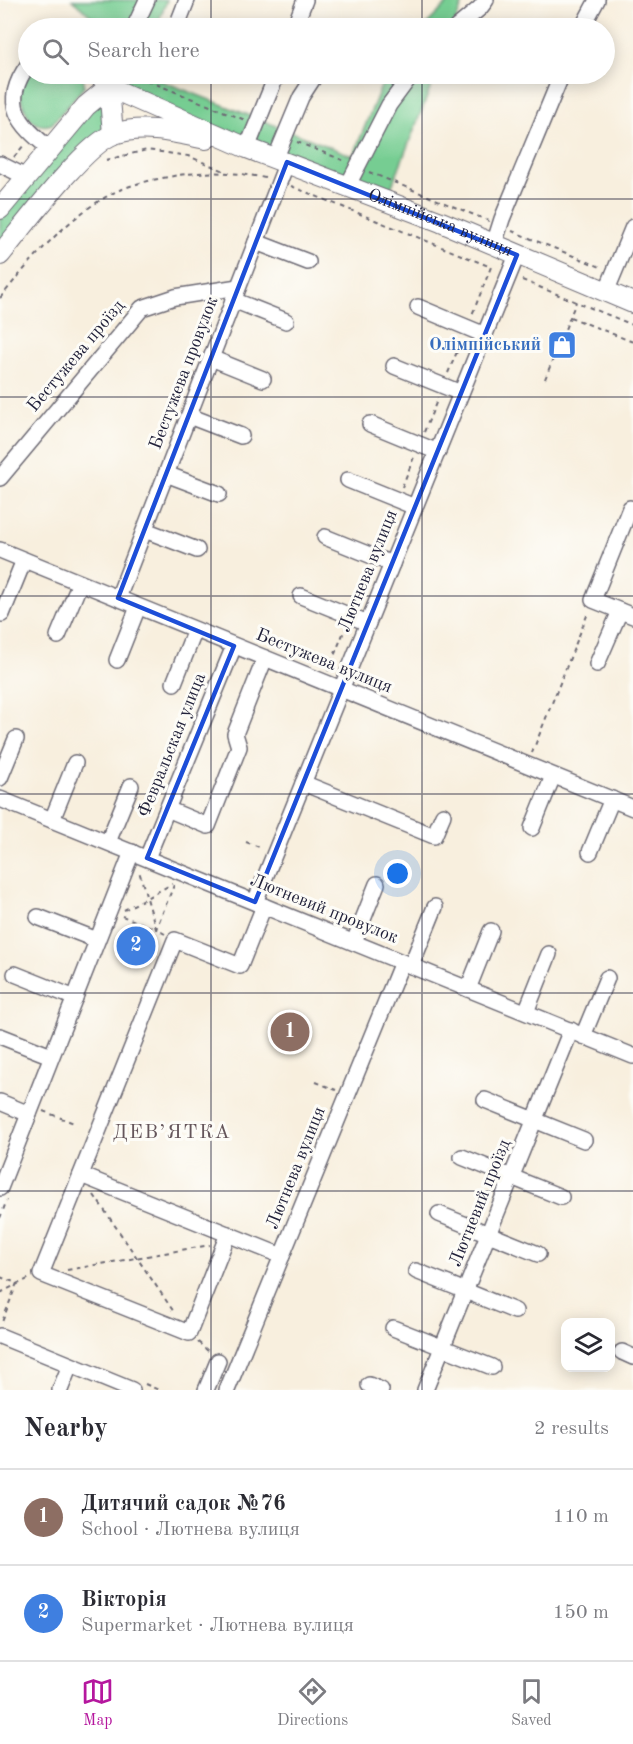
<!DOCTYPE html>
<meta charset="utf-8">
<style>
body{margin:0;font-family:"Old Standard TT",serif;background:#f2f2f3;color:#2b2b33}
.controls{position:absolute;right:18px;bottom:18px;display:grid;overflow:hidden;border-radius:12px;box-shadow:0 3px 15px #0003}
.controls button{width:54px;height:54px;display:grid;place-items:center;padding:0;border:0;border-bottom:2px solid #e1e1e2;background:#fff;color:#2b2b33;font:30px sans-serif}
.you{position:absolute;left:398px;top:874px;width:21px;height:21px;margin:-15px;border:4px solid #fff;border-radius:50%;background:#1a73e8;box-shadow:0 0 0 9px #1a73e833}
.badge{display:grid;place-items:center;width:39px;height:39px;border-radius:50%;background:#b5179e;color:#fff;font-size:20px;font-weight:700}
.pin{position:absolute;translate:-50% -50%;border:3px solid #fff;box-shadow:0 2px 6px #0006}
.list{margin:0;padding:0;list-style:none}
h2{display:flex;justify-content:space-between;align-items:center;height:78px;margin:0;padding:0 24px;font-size:26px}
h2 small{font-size:20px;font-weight:400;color:#7c7c81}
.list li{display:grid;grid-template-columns:39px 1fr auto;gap:18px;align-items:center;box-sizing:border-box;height:96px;padding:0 24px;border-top:2px solid #e1e1e2}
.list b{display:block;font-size:22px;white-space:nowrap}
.list p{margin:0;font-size:20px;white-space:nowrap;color:#7c7c81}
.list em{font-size:20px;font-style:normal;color:#7c7c81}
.icon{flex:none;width:33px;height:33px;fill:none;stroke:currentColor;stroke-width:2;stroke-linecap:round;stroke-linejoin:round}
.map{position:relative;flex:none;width:633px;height:1390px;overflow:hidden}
.search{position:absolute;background:#fff;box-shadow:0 3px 15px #0003;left:18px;right:18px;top:18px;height:66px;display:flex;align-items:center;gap:15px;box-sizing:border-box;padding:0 21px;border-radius:33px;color:#7c7c81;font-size:22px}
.sheet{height:270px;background:#fff}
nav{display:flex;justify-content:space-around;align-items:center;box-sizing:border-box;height:84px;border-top:2px solid #e1e1e2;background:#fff;font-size:16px;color:#7c7c81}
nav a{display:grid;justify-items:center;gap:3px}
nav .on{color:#b5179e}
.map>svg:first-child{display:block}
.green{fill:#76cd92;stroke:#4c7866;stroke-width:1.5}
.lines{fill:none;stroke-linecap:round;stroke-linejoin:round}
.minor-casing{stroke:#6d6a74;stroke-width:18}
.major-casing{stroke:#6d6a74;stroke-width:22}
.path{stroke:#6d6a74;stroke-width:2;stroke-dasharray:4.5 4.5;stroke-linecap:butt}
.minor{stroke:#fff;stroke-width:15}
.major{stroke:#fff;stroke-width:20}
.marked{fill:none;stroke:#1d4ed8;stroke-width:4.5;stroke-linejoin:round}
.grid{fill:none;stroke:#22223b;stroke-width:1.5;stroke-opacity:0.55}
.labels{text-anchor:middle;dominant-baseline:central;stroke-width:6;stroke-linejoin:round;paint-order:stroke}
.street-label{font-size:18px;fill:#22223b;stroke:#fdfcf7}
.shop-label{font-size:18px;font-weight:bold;fill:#366cbe;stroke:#fdfcf7;text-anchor:end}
.neighbourhood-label{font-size:20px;letter-spacing:1.5px;fill:#65565b;stroke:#fdfcf7}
</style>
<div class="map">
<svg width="633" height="1390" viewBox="0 0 633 1390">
<rect width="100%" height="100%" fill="#fdfcf7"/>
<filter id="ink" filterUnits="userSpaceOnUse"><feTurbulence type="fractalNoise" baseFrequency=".0167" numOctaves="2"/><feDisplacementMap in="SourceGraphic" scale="12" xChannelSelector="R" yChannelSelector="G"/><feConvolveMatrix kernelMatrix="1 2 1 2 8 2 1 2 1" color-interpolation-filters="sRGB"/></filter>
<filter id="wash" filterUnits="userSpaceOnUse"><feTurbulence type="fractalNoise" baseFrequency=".008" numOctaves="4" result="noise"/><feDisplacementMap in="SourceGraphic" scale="24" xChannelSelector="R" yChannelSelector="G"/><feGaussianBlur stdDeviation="1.35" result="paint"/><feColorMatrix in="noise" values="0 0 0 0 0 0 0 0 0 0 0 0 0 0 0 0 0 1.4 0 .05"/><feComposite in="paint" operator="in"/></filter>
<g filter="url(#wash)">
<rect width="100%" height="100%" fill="#f8efde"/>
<g class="green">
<polygon points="72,0 167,0 156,28 105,28"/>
<polygon points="451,0 464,0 453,28 423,28"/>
<path d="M28 73 78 74 84 80V87L52 124C29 132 23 106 18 89Z"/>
<polygon points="100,74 144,74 353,156 386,74 436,74 386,201 109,88 113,134 0,255 0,209 97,95"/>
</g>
</g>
<g filter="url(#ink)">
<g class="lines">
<g class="minor-casing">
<g id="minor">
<polyline points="134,28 147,0"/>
<polyline points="176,28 187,0"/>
<polyline points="294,28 305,0"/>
<polyline points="456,28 480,8 486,0"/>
<polyline points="582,28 597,0"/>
<path d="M28 65C0 104 19 124 50 149"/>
<polyline points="94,74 109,87 114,74"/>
<polyline points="247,148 277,74"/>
<polyline points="276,157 301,97 316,74"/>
<polyline points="0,164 26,177"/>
<polyline points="348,185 389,105 412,74"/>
<polyline points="256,242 308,262"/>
<polyline points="494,244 502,219 562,74"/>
<polyline points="606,292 633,227"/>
<polyline points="233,300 286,321"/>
<polyline points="418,307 485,335"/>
<polyline points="211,358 263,379"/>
<polyline points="394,366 461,393"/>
<polyline points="189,416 241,436"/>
<polyline points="370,424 438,452"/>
<polyline points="166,474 219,494"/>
<polyline points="0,478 142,308 175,297 238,287"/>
<polyline points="348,480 415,507"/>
<polyline points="633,509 630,508 593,600 633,616"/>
<polyline points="145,530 197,550"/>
<polyline points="325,537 392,564"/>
<polyline points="0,550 633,808"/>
<polyline points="301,596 368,623"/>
<polyline points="118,598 287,162"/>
<polyline points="2,614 24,560"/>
<polyline points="58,636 80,583"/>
<polyline points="117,660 138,607"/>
<polyline points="597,664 620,611"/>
<polyline points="174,683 195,630"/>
<polyline points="0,778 16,739"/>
<polyline points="303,783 434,836 443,815"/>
<polyline points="0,799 633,1056"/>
<polyline points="167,809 208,826 239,747 235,734 265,658"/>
<polyline points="52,820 75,763"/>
<polyline points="532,828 553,776"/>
<polyline points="108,842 131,786"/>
<polyline points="590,852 612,799"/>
<polyline points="147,858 234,646"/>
<polyline points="255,902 517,255"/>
<polyline points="38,917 97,940"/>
<polyline points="354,942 377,884"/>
<polyline points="411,966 435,907"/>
<polyline points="15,974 75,998"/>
<polyline points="468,989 491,931"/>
<polyline points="526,1012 549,954"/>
<polyline points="0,1036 51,1056"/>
<polyline points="583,1036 607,978"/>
<polyline points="485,1100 584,1140"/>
<polyline points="0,1102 29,1114"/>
<polyline points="462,1157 561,1197"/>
<polyline points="81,1175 282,1256"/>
<polyline points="0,1188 132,852"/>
<polyline points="439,1214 538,1254"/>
<polyline points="228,1234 189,1333 41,1274 175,940 240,966 264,906"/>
<polyline points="416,1271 515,1311"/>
<polyline points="393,1328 492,1367"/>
<polyline points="0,1336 132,1390"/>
<polyline points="622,1352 633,1357"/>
<polyline points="369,1385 381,1390"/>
<polyline points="60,1390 70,1365"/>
<polyline points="206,1390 218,1361"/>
<polyline points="227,1390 402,962"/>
<polyline points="425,1390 571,1030"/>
</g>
</g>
<g class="major-casing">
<g id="major">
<path id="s1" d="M109 87 247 148 441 222 633 303"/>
<polyline points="109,87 113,134"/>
<polyline points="0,209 86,106 109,87"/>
<path d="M0 255C23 227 84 145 114 134 143 124 177 133 206 139"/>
</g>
</g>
<g class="path">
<polyline points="131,74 245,120"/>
<polyline points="297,142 345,161"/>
<polyline points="14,157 24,145"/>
<polyline points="106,160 147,150 188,156 227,172"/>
<polyline points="369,172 489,221"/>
<polyline points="291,186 491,267 472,315"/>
<polyline points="512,231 603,268"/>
<polyline points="522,280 633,325"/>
<path d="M0 298C33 258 67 217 113 193 133 183 157 179 179 175 208 171 237 172 265 178"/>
<polyline points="570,317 633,342"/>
<polyline points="448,373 462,340"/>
<polyline points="545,379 576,302"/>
<polyline points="424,432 438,398"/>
<polyline points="402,487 414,457"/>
<polyline points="378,546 392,512"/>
<polyline points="355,604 369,568"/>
<polyline points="328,671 345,629"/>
<polyline points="532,753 588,613"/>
<polyline points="246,842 262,848"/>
<polyline points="124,910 172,884"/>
<polyline points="122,916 156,929 139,871"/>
<polyline points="165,934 156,929 174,885"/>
<polyline points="316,1082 336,1090"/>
<polyline points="43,1111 74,1123"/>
<polyline points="94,1195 174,1312"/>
<polyline points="0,1218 7,1200"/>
<polyline points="67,1270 210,1245"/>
<polyline points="0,1277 17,1283 2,1322"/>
<polyline points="0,1293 30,1278"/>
<polyline points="198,1342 209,1352"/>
<polyline points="145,1384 159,1390"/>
</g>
<use href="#minor" class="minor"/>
<use href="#major" class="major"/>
</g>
</g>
<path class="marked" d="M287 162 517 255 255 902 147 858 234 646 118 598Z"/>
<path class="grid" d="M211 0V28M422 0V28M211 74V1390M422 74V1390M0 199H633M0 397H633M0 596H633M0 794H633M0 993H633M0 1191H633"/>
<defs>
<g id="shop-square" transform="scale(1.5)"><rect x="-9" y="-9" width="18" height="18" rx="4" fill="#3f7fe0" stroke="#fdfcf7"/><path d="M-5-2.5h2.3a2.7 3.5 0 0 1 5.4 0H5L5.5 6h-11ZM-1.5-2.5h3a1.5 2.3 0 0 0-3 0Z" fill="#fff"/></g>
</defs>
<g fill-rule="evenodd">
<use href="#shop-square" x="562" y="345"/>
</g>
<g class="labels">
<g class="street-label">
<text stroke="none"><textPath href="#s1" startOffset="358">Олімпійська вулиця</textPath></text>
<text transform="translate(76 356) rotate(-50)">Бестужева проїзд</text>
<text transform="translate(184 373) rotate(-69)">Бестужева провулок</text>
<text transform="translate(368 571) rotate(-68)">Лютнева вулиця</text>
<text transform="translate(324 661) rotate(22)">Бестужева вулиця</text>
<text transform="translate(172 745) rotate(-68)">Февральская улица</text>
<text transform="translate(324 909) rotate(22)">Лютневий провулок</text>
<text transform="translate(296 1168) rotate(-68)">Лютнева вулиця</text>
<text transform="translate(480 1203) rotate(-68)">Лютневий проїзд</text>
</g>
<g class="shop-label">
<text x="541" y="345">Олімпійський</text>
</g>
<g class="neighbourhood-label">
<text x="172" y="1133">ДЕВ’ЯТКА</text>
</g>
</g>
</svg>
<div class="controls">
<button><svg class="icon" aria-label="layers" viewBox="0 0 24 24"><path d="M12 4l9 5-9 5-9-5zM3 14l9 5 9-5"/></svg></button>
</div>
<div class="you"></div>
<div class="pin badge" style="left:290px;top:1032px;background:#8d6e63">1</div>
<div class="pin badge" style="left:136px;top:946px;background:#3f7fe0">2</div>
<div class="search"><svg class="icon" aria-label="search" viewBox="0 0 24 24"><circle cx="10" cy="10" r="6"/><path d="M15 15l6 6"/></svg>Search here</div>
</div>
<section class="sheet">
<h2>Nearby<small>2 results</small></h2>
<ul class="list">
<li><span class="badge" style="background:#8d6e63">1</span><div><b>Дитячий садок №76</b><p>School · Лютнева вулиця</p></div><em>110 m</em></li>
<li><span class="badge" style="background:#3f7fe0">2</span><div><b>Вікторія</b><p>Supermarket · Лютнева вулиця</p></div><em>150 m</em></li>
</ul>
</section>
<nav>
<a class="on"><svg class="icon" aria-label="map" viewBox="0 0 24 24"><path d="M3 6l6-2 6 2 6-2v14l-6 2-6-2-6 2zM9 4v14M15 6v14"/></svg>Map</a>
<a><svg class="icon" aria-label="directions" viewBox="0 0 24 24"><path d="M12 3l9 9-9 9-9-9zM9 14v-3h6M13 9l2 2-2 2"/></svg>Directions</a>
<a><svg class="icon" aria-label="saved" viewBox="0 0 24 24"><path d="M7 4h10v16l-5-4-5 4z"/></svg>Saved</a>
</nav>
